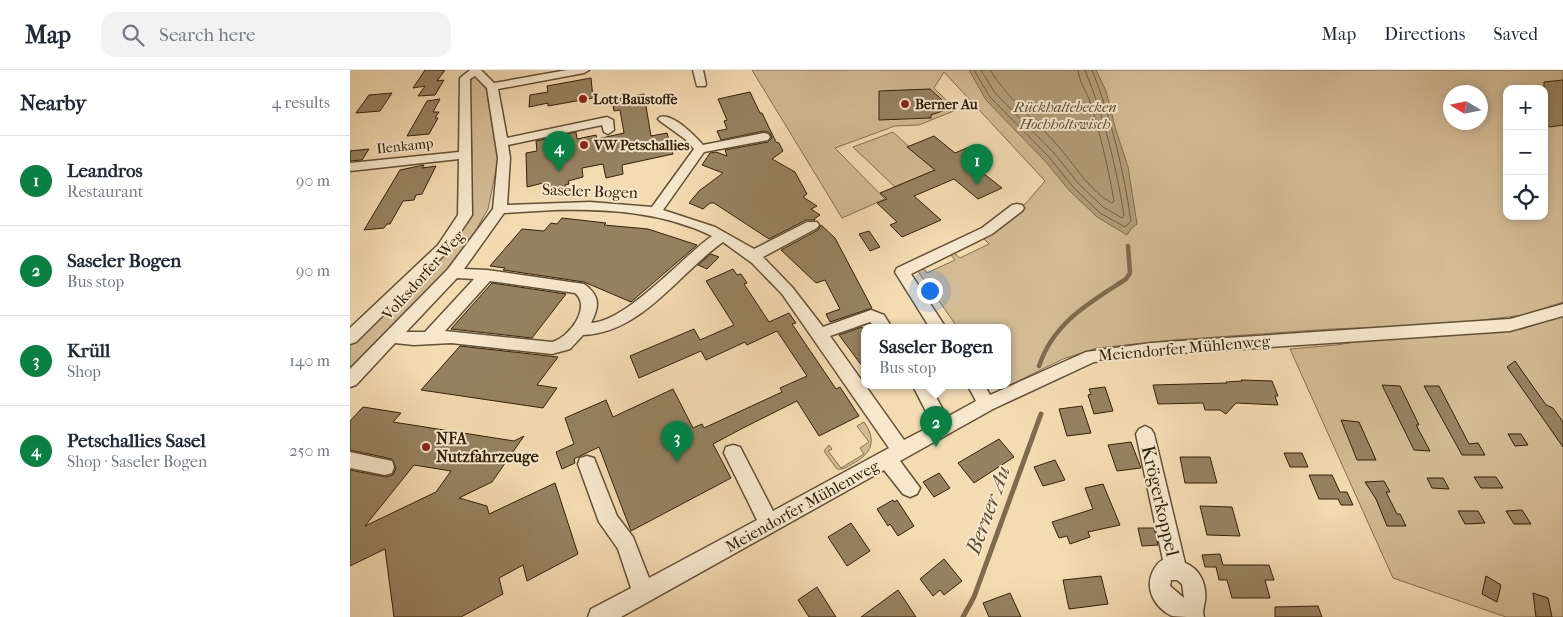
<!DOCTYPE html>
<meta charset="utf-8">
<style>
body{margin:0;font-family:"IM FELL French Canon",serif;background:#f2f2f3;color:#1f2937}
.controls{position:absolute;right:15px;top:15px;display:grid;overflow:hidden;border-radius:10px;box-shadow:0 2px 8px #0003}
.controls button{width:45px;height:45px;display:grid;place-items:center;padding:0;border:0;border-bottom:1px solid #e0e1e3;background:#fff;color:#1f2937;font:25px sans-serif}
.compass{position:absolute;left:1093px;top:15px;width:45px;height:45px;border-radius:50%;background:#fff;box-shadow:0 2px 8px #0003;rotate:280deg}
.you{position:absolute;left:579px;top:220px;width:18px;height:18px;margin:-12px;border:4px solid #fff;border-radius:50%;background:#1a73e8;box-shadow:0 0 0 8px #1a73e833}
.badge{display:grid;place-items:center;width:32px;height:32px;border-radius:50%;background:#0b8043;color:#fff;font-size:16px;font-weight:700}
.pin{position:absolute;translate:-50% -41px;filter:drop-shadow(0 1px 2px #0008)}
.pin::after{content:'';position:absolute;top:26px;width:18px;height:15px;background:inherit;clip-path:polygon(0 0,100% 0,50% 100%)}
.popup{position:absolute;left:511px;top:254px;width:150px;height:65px;box-sizing:border-box;display:grid;place-content:center;border-radius:10px;background:#fff;filter:drop-shadow(0 1px 4px #0005);font-size:16px;white-space:nowrap;color:#747a83}
.popup b{font-size:19px;color:#1f2937}
.popup::after{content:'';position:absolute;left:50%;top:100%;margin-left:-10px;border:10px solid transparent;border-top-color:#fff}
.list{margin:0;padding:0;list-style:none}
h2{display:flex;justify-content:space-between;align-items:center;height:65px;margin:0;padding:0 20px;font-size:21px}
h2 small{font-size:16px;font-weight:400;color:#747a83}
.list li{display:grid;grid-template-columns:32px 1fr auto;gap:15px;align-items:center;box-sizing:border-box;height:90px;padding:0 20px;border-top:1px solid #e0e1e3}
.list b{display:block;font-size:19px;white-space:nowrap}
.list p{margin:0;font-size:16px;white-space:nowrap;color:#747a83}
.list em{font-size:16px;font-style:normal;color:#747a83}
.icon{flex:none;width:28px;height:28px;fill:none;stroke:currentColor;stroke-width:2;stroke-linecap:round;stroke-linejoin:round}
.map{position:relative;flex:none;width:1213px;height:547px;overflow:hidden}
header{display:flex;align-items:center;gap:30px;box-sizing:border-box;height:70px;padding:0 25px;background:#fff;border-bottom:1px solid #e0e1e3}
header strong{font-size:24px}
nav{display:flex;gap:28px;margin-inline-start:auto;font-size:18px}
.search{width:350px;height:45px;background:#f2f2f3;display:flex;align-items:center;gap:12px;box-sizing:border-box;padding:0 18px;border-radius:15px;color:#747a83;font-size:19px}
main{display:flex}
aside{flex:1;background:#fff}
.map>svg:first-child{display:block}
.green{fill:#d2bb95;stroke:#826e50;fill-rule:evenodd}
.water{fill:#b19c79;stroke:#7e6b4d}
.lines{fill:none;stroke-linecap:round;stroke-linejoin:round}
.shore{stroke:#715e42;stroke-width:1}
.stream-far1{stroke:#7e6b4d;stroke-width:4.5}
.stream{stroke:#7e6b4d;stroke-width:5}
.building{fill:#968261;stroke:#31210a;fill-rule:evenodd}
.minor-casing{stroke:#625034;stroke-width:3}
.minor{fill:#f7e8cd;fill-rule:evenodd}
.poi-dot{fill:#8f2418;stroke:#f7e8cd;stroke-width:2}
.labels{text-anchor:middle;dominant-baseline:central;stroke-width:4;stroke-linejoin:round;paint-order:stroke}
.far-poi-label{font-size:14px;font-weight:bold;fill:#31210a;stroke:#f7e8cd;text-anchor:start}
.far-street-label{font-size:14px;fill:#31210a;stroke:#f7e8cd}
.far-water-label{font-size:15px;font-style:italic;fill:#5e4c31;stroke:#f7e8cd}
.street-label{font-size:16px;fill:#31210a;stroke:#f7e8cd}
.poi-label{font-size:16px;font-weight:bold;fill:#31210a;stroke:#f7e8cd;text-anchor:start}
.near-street-label{font-size:19px;fill:#31210a;stroke:#f7e8cd}
.near-water-label{font-size:21px;font-style:italic;fill:#5e4c31;stroke:#f7e8cd}
</style>
<header>
<strong>Map</strong>
<div class="search"><svg class="icon" aria-label="search" viewBox="0 0 24 24"><circle cx="10" cy="10" r="6"/><path d="M15 15l6 6"/></svg>Search here</div>
<nav><a>Map</a><a>Directions</a><a>Saved</a></nav>
</header>
<main>
<aside>
<h2>Nearby<small>4 results</small></h2>
<ul class="list">
<li><span class="badge">1</span><div><b>Leandros</b><p>Restaurant</p></div><em>90 m</em></li>
<li><span class="badge">2</span><div><b>Saseler Bogen</b><p>Bus stop</p></div><em>90 m</em></li>
<li><span class="badge">3</span><div><b>Krüll</b><p>Shop</p></div><em>140 m</em></li>
<li><span class="badge">4</span><div><b>Petschallies Sasel</b><p>Shop · Saseler Bogen</p></div><em>250 m</em></li>
</ul>
</aside>
<div class="map">
<svg width="1213" height="547" viewBox="0 0 1213 547">
<rect width="100%" height="100%" fill="#f3dbb2"/>
<filter id="stains"><feTurbulence type="fractalNoise" baseFrequency=".004" numOctaves="4"/><feColorMatrix values="0 0 0 0 .2 0 0 0 0 .09 0 0 0 0 .02 0 0 0 .5 -.17"/></filter>
<radialGradient id="worn" r=".72"><stop offset=".6" stop-color="#630" stop-opacity="0"/><stop offset="1" stop-color="#630" stop-opacity=".3"/></radialGradient>
<g class="green">
<path d="M402 0H1213V232L1174 245 1090 255 981 259 824 270 747 278 713 289 650 320 648 316H657V258H608L567 200 573 197 577 203 605 190 601 185 604 183 610 188 639 174 634 169 676 133 695 111 594 2 584 18 606 40 569 55 545 56 485 78 535 129 492 148ZM1157 19H1194V146H1157ZM1100 22H1130V52H1100Z"/>
<polygon points="125,5 136,18 148,90 138,139 119,172 92,207 0,302 0,273 108,167 120,145 122,85 120,9"/>
<polygon points="543,62 585,100 545,117 503,77"/>
<polygon points="1213,246 1213,547 1156,547 1043,508 940,279 986,275 1024,269 1172,259"/>
<path d="M514 352C527 370 522 384 502 394 497 397 493 400 487 399L474 381 479 375 482 379 478 381 491 398 514 384 510 378 519 372 507 356Z"/>
</g>
<polygon class="water" points="619,0 746,0 756,21 765,57 778,97 787,154 781,159 777,165 747,147 719,120 695,91 636,30"/>
<g class="lines">
<g class="shore">
<path d="M624 0 640 27 699 87 723 117 750 143 775 157 781 151C773 98 762 50 742 0"/>
<path d="M631 0 645 23 704 83 728 113 753 137 772 148 774 145C766 95 754 47 735 0"/>
<path d="M640 0C659 30 686 51 709 77 725 95 740 122 762 133L764 131C758 97 750 62 739 29 735 19 729 11 728 0"/>
</g>
<path class="stream-far1" d="M689 296C704 252 739 233 776 209L780 203 778 176"/>
<polyline class="stream" points="613,547 624,527 691,344"/>
</g>
<g class="building">
<polygon points="75,0 95,0 87,11 94,10 85,25 68,26 75,16 63,18"/>
<polygon points="241,8 243,28 198,36 198,33 179,37 180,25 198,22 197,16"/>
<polygon points="1213,10 1213,55 1200,57 1194,53 1194,12"/>
<polygon points="580,19 601,38 581,45 581,48 529,50 529,21"/>
<polygon points="400,22 410,43 412,43 426,72 429,73 433,81 422,89 445,102 457,124 453,127 467,136 461,139 470,145 464,149 465,150 456,150 419,169 364,133 360,133 353,139 339,133 349,121 373,103 352,95 360,83 366,82 377,86 375,80 418,72 422,68 420,63 414,61 371,70 367,61 377,59 374,51 377,50 368,29"/>
<polygon points="42,23 30,41 6,43 19,25"/>
<polygon points="294,24 301,66 317,63 323,84 272,95 273,104 256,108 253,94 232,98 233,107 218,111 219,114 215,115 216,121 198,125 197,112 177,117 176,83 187,81 186,71 226,62 227,69 246,65 247,69 274,63 270,40 264,41 262,30"/>
<polygon points="90,29 83,42 89,42 85,48 88,48 79,64 57,66 77,31"/>
<polygon points="584,66 605,83 624,75 641,88 624,96 652,118 628,129 604,109 564,126 591,150 552,167 540,155 547,152 527,133 537,129 530,123 585,100 557,77"/>
<polygon points="19,79 12,90 0,91 0,81"/>
<polygon points="74,95 72,98 86,96 72,124 66,125 64,130 53,131 40,154 37,154 34,158 14,160 50,100"/>
<polygon points="212,148 256,153 254,155 298,159 347,175 281,232 234,212 153,200 155,198 140,196 172,159 194,161 201,153 207,154"/>
<polygon points="471,155 485,168 522,238 480,252 476,244 490,239 475,210 466,213 431,180 468,160"/>
<polygon points="519,161 530,177 520,181 509,164"/>
<polygon points="361,184 369,187 357,199 348,195"/>
<polygon points="383,199 387,205 391,204 397,213 394,214 419,252 439,243 446,253 442,254 486,319 490,317 509,346 469,366 447,331 393,358 363,374 381,408 281,461 249,377 224,389 225,393 212,399 206,382 224,374 215,348 256,330 263,347 323,319 343,358 352,354 354,358 432,322 430,318 457,306 427,261 397,275 395,272 356,290 351,281 289,308 280,286 344,259 350,270 384,255 356,211"/>
<polygon points="142,213 216,224 182,268 101,259"/>
<polygon points="512,257 515,261 515,300 489,265"/>
<polygon points="110,276 208,287 187,315 207,318 193,338 71,320"/>
<polygon points="1165,291 1196,335 1203,338 1213,352 1213,377 1157,297"/>
<polygon points="891,310 922,311 928,326 925,326 928,335 886,333 876,344 870,340 855,340 853,333 808,334 803,315 877,313 876,312 892,311"/>
<polygon points="1032,315 1050,316 1069,355 1066,355 1080,381 1064,380"/>
<polygon points="1074,316 1089,316 1119,374 1128,373 1135,385 1112,385"/>
<polygon points="755,317 763,341 744,344 738,325 741,324 739,319"/>
<polygon points="732,336 741,363 717,366 709,339"/>
<path d="M13 337 51 343 43 352 164 371 174 366 142 412 109 428 137 436 139 444 205 413 228 484 177 511 173 495 149 508 153 524 111 547H44L35 479 0 496V400L36 407 43 405 46 398 42 389 0 380V351ZM64 395 101 401 86 422 15 456Z"/>
<polygon points="991,350 1009,352 1026,390 1007,390"/>
<polygon points="1158,364 1171,364 1178,375 1165,376"/>
<polygon points="649,369 664,387 624,413 608,393"/>
<polygon points="781,372 791,398 767,401 758,375"/>
<polygon points="934,383 952,383 958,397 940,397"/>
<polygon points="830,387 860,387 867,413 835,413"/>
<polygon points="705,390 715,410 693,416 684,397"/>
<polygon points="589,403 600,418 584,427 573,412"/>
<polygon points="959,405 982,405 990,422 997,422 1003,435 991,435 988,429 969,429"/>
<polygon points="1124,407 1146,407 1153,418 1131,418"/>
<polygon points="1077,408 1093,408 1099,419 1082,418"/>
<polygon points="1034,411 1040,422 1036,422 1047,444 1050,444 1056,456 1037,456 1026,429 1015,412"/>
<polygon points="753,414 770,455 738,462 740,467 720,474 717,466 709,468 702,452 743,439 735,418"/>
<polygon points="543,430 544,432 547,430 564,456 548,466 540,454 538,456 527,439"/>
<polygon points="850,436 882,437 890,466 857,465"/>
<polygon points="1172,440 1181,454 1164,454 1156,441"/>
<polygon points="1108,441 1128,441 1135,453 1115,454"/>
<polygon points="501,453 520,481 497,496 478,467"/>
<polygon points="788,458 804,458 808,475 792,476"/>
<polygon points="870,484 873,495 919,495 924,510 915,510 920,528 882,528 877,510 869,510 866,497 855,497 852,485"/>
<polygon points="594,489 612,511 594,525 590,520 583,526 570,509"/>
<polygon points="751,506 758,534 719,539 713,510"/>
<polygon points="1136,506 1151,515 1147,532 1132,524"/>
<polygon points="467,517 486,547 459,547 448,530"/>
<polygon points="548,520 566,547 511,547"/>
<polygon points="660,523 671,547 639,547 633,533"/>
<polygon points="1183,523 1198,528 1202,547 1186,547"/>
<polygon points="968,536 972,547 925,547 925,537"/>
</g>
<g class="lines">
<g class="minor-casing">
<g id="minor">
<path d="M120 0H131L144 13 217 0H239L234 3 148 19 157 68 257 47 263 50 264 60 258 64 254 62 252 55 158 75 160 88 157 135 240 132 302 137 344 79 335 69 310 51 308 49 310 47C323 43 345 66 353 75L414 63 418 64 420 67 418 70 354 82 313 140 365 157 404 179 457 152H467L469 155 467 158 413 187 442 217 473 257 521 240 534 245 542 258H526L520 252 480 266 554 370 583 355 563 316H580L597 347 626 331 618 316H635L640 325 736 282 801 273 1160 249 1213 234V246L1160 261 801 285 744 292 643 339 550 391 570 418 567 424 560 427 553 424 534 400 271 547H238L241 539 281 518 268 479 249 452 228 394 230 388 237 386 244 388 267 446 283 467 299 508 407 450 374 383 376 377 383 375 390 377 423 441 539 378 432 224 402 193 373 172C329 203 292 263 233 265L220 279 202 284 101 273 64 275 45 273 6 315 0 317V299L98 199 143 139 148 88 137 18 125 6 120 9 122 145 98 181 6 272 0 274V258L88 175 108 145 109 89 0 101V93L109 82 110 8ZM204 140C259 139 312 142 362 166 331 188 277 251 241 253 249 237 251 226 234 214L137 200 114 199 154 143ZM107 208 124 209 75 262H56ZM140 211 225 223C242 237 219 268 202 272L95 261Z"/>
<polygon points="343,0 353,0 356,14 355,16 347,16"/>
<polygon points="667,134 672,135 674,138 672,141 642,164 561,204 596,258 580,258 545,202 547,198 632,158 662,135"/>
<path d="M795 356 801 359 804 364 835 493C850 499 857 514 855 531 854 537 852 541 854 547 845 547 830 547 822 546 805 538 794 519 803 501 806 496 808 492 813 490L786 364 789 359ZM821 510H827L832 514 834 528 820 516Z"/>
<polygon points="0,382 42,391 44,397 42,403 35,405 0,398"/>
</g>
</g>
<use href="#minor" class="minor"/>
</g>
<g class="poi-dot">
<circle cx="233" cy="29" r="5"/>
<circle cx="555" cy="34" r="5"/>
<circle cx="234" cy="75" r="5"/>
<circle cx="76" cy="377" r="5"/>
</g>
<g class="labels">
<g class="far-poi-label">
<text x="243" y="29">Lott Baustoffe</text>
<text x="565" y="34">Berner Au</text>
<text x="244" y="75">VW Petschallies</text>
</g>
<g class="far-street-label">
<text transform="translate(55 76) rotate(-6)">Ilenkamp</text>
</g>
<g class="far-water-label">
<text x="715" y="37">Rückhaltebecken<tspan x="715" dy="17">Hochholtswisch</tspan></text>
</g>
<g class="street-label">
<text transform="translate(240 121) rotate(2)">Saseler Bogen</text>
<text transform="translate(73 205) rotate(-48)">Volksdorfer Weg</text>
<text transform="translate(834 278) rotate(-5)">Meiendorfer Mühlenweg</text>
<text transform="translate(452 436) rotate(-29)">Meiendorfer Mühlenweg</text>
</g>
<g class="poi-label">
<text x="86" y="368">NFA<tspan x="86" dy="18">Nutzfahrzeuge</tspan></text>
</g>
<g class="near-street-label">
<text transform="translate(810 431) rotate(77)">Krögerkoppel</text>
</g>
<g class="near-water-label">
<text transform="translate(638 440) rotate(-70)">Berner Au</text>
</g>
</g>
<rect width="100%" height="100%" filter="url(#stains)"/>
<rect width="100%" height="100%" fill="url(#worn)"/>
</svg>
<div class="controls">
<button>+</button>
<button>−</button>
<button><svg class="icon" aria-label="locate" viewBox="0 0 24 24"><circle cx="12" cy="12" r="6"/><path d="M12 2v4M12 18v4M2 12h4M18 12h4"/></svg></button>
</div>
<svg class="compass" viewBox="-18 -18 36 36"><path d="M0-13l5 13h-10z" fill="#e53935"/><path d="M0 13l5-13h-10z" fill="#747a83"/></svg>
<div class="you"></div>
<div class="pin badge" style="left:627px;top:115px">1</div>
<div class="pin badge" style="left:586px;top:377px">2</div>
<div class="popup"><b>Saseler Bogen</b>Bus stop</div>
<div class="pin badge" style="left:327px;top:392px">3</div>
<div class="pin badge" style="left:209px;top:102px">4</div>
</div>
</main>
